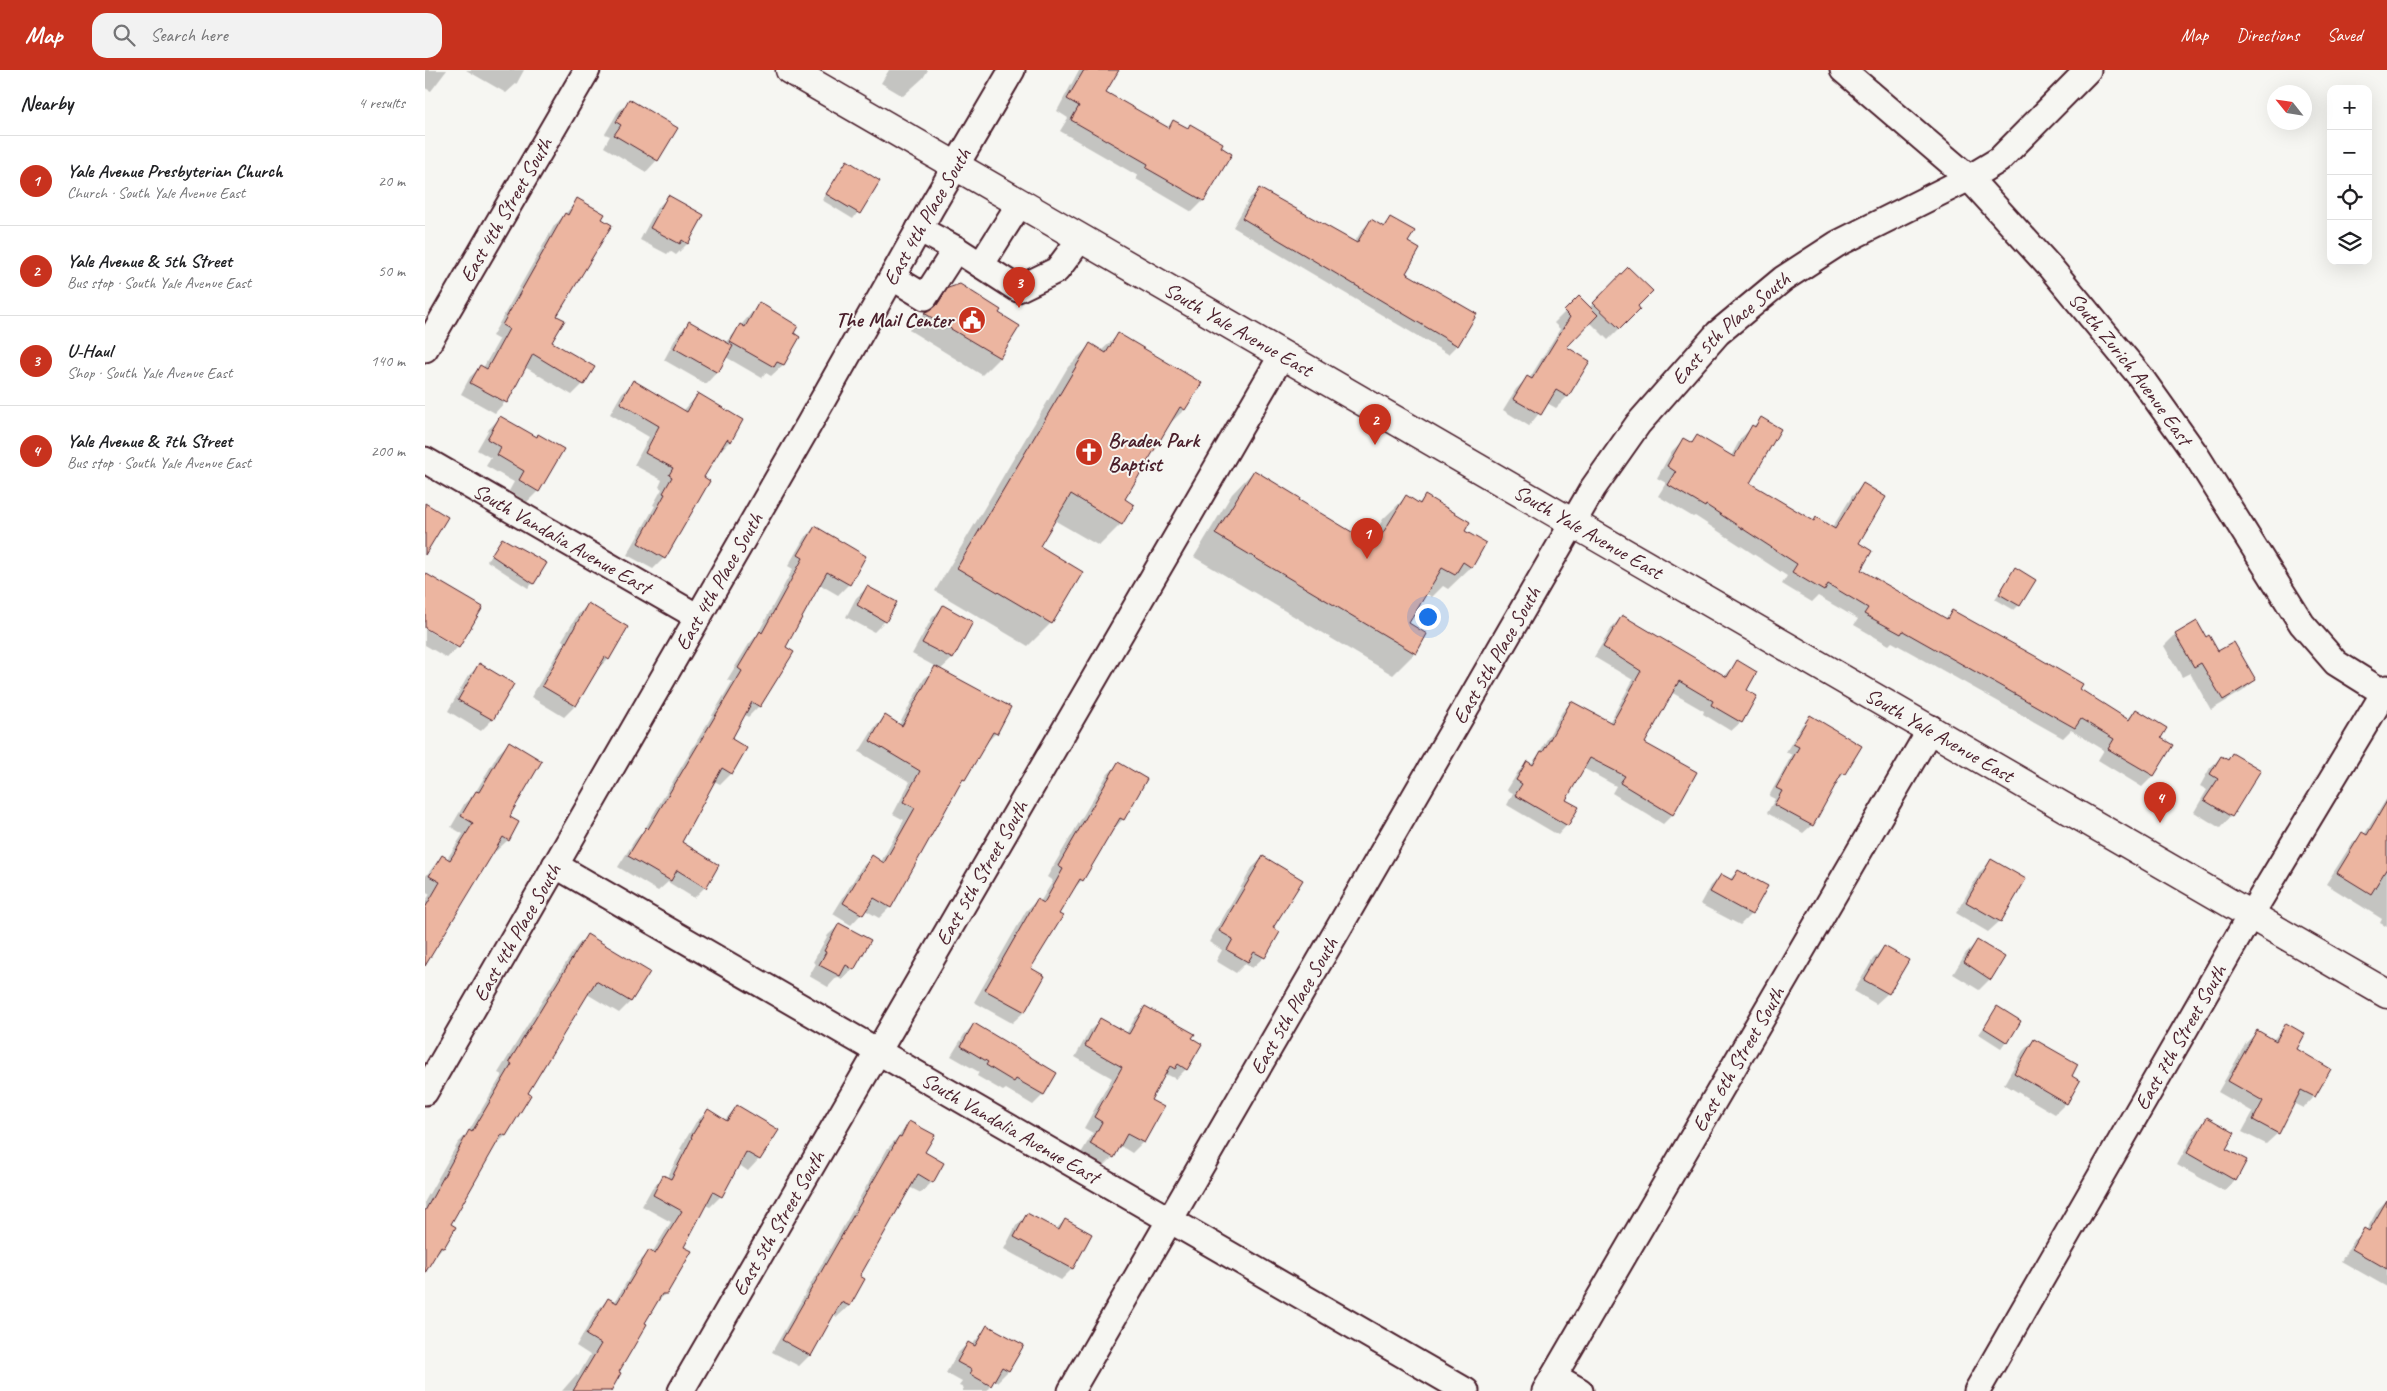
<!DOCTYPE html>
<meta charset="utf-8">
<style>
body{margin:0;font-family:Caveat,sans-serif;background:#f2f2f2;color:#202124}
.controls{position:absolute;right:15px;top:15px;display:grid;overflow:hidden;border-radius:10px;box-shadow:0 5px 20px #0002}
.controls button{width:45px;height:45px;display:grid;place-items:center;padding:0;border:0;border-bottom:1px solid #e0e0e0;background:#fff;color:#202124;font:25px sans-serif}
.compass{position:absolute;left:1842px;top:15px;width:45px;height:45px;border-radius:50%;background:#fff;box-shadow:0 5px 20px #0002;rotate:300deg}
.you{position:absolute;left:1002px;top:546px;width:18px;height:18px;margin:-12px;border:4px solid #fff;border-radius:50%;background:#1a73e8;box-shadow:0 0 0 8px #1a73e833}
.badge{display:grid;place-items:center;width:32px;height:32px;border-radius:50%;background:#c8321e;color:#fff;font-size:16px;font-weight:700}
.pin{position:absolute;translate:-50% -41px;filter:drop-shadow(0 1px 2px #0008)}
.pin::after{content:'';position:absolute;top:26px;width:18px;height:15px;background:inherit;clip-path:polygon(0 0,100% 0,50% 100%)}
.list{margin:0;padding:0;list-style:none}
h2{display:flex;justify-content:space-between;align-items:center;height:65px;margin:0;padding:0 20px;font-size:21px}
h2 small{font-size:16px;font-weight:400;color:#757577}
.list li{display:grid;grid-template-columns:32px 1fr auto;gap:15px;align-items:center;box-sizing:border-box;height:90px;padding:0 20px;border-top:1px solid #e0e0e0}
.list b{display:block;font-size:19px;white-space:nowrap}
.list p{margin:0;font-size:16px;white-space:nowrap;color:#757577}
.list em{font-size:16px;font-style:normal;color:#757577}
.icon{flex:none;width:28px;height:28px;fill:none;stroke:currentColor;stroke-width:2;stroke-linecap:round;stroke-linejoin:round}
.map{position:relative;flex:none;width:1962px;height:1321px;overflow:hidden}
header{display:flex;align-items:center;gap:30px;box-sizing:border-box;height:70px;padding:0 25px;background:#c8321e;color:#fff}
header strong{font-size:24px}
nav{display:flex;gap:28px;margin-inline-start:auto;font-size:18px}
.search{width:350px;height:45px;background:#f2f2f2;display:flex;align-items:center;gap:12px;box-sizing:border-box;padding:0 18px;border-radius:15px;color:#757577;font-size:19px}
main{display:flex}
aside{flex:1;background:#fff}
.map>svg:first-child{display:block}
.shadow{fill:#0003}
.building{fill:#ecb5a0;stroke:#4a1f2b}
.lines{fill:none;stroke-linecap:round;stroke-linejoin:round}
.minor-casing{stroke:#4a1f2b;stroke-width:29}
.major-casing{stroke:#4a1f2b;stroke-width:31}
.minor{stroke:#f6f6f2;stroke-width:25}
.major{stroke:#f6f6f2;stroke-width:28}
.labels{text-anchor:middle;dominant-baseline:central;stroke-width:4;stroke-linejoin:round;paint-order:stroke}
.street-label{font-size:21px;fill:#4a1f2b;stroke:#f6f6f2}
.poi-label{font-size:21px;font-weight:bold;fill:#4a1f2b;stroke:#f6f6f2;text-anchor:end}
</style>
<header>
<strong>Map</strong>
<div class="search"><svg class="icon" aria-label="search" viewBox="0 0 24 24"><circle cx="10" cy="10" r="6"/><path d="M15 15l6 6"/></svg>Search here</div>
<nav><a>Map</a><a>Directions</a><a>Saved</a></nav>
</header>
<main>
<aside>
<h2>Nearby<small>4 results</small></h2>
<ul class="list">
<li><span class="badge">1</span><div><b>Yale Avenue Presbyterian Church</b><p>Church · South Yale Avenue East</p></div><em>20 m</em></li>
<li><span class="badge">2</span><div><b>Yale Avenue &amp; 5th Street</b><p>Bus stop · South Yale Avenue East</p></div><em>50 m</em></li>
<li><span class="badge">3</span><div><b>U-Haul</b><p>Shop · South Yale Avenue East</p></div><em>140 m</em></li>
<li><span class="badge">4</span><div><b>Yale Avenue &amp; 7th Street</b><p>Bus stop · South Yale Avenue East</p></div><em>200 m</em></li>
</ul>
</aside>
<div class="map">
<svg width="1962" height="1321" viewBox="0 0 1962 1321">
<rect width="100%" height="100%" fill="#f6f6f2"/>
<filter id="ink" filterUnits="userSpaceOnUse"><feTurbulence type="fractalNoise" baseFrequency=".02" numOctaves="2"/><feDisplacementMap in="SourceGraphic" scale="10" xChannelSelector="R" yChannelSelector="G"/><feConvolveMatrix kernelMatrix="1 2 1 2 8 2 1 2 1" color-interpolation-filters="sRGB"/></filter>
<g filter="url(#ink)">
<g class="shadow">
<polygon points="0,0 22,0 6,21 0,18"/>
<polygon points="41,0 99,0 92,13 81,23"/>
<polygon points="464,0 503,0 498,8 478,26 456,13"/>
<polygon points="654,0 692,0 680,22 742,58 749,51 762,59 765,56 805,84 778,131 767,142 711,109 713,106 635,61 643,48 632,41"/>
<polygon points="205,31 232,90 221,102 179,77 185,66 180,64 193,42"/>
<polygon points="422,92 454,111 428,149 397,130"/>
<polygon points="834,119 929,173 937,160 946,151 957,157 965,148 982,172 980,203 1032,275 1023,284 808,157 825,128"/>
<polygon points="244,127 262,174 251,185 245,181 242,184 215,170 232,138"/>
<polygon points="153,130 126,272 158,314 147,325 100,297 80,332 70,343 36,324 45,307 55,297 58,298 74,270 67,266 129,156"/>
<polygon points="1203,199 1211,236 1214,239 1183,270 1165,252 1140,277 1163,291 1142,327 1131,338 1122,333 1104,356 1078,340 1091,319 1102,308 1104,309 1135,259 1129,253 1154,228 1164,238"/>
<polygon points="523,219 572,244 574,288 557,305 484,260"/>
<polygon points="334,234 374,268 358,295 346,306 341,303 337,308 301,287 292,302 281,314 239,290 253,264 265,253 301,273"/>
<polygon points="693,265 759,340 740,358 698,430 696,454 674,476 629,450 613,477 656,503 626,553 603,576 510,521 643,297 665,275 676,281"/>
<polygon points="209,312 258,341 273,325 305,371 294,382 277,408 239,488 228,499 202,485 230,436 228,435 237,419 234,417 237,410 209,395 224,367 185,344 197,323"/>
<polygon points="75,348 113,421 102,432 84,421 89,412 61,396 66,388 52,380 64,359"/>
<polygon points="1336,349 1324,413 1388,452 1407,458 1427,426 1438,415 1432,474 1434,500 1520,549 1527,542 1702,650 1711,640 1734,668 1746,675 1728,706 1717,717 1673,690 1679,680 1646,660 1638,668 1467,572 1464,575 1429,555 1433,549 1393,526 1387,532 1357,514 1362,506 1270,446 1268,447 1233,426 1241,413 1232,408 1247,381 1258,370 1265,374 1272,367 1306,386 1316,368"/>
<polygon points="829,401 872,431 944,474 958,449 981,427 993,434 1000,427 1038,461 1046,497 1023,519 1018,516 1007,527 1000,523 982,554 990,583 968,605 769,487 807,424"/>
<polygon points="390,457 440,486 424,514 413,525 394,514 360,578 334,636 323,647 319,644 305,669 306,703 295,714 289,711 255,773 280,817 269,828 243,812 233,821 193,797 210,770 219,760 307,612 302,610 324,574 332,565 368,499 363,496 379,468"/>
<polygon points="77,469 108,513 103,518 62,491"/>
<polygon points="1590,499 1594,535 1589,540 1570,529"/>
<polygon points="0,507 33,577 22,588 0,575 0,559 32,578 32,575 0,556"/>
<polygon points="443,517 460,551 449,562 421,547 431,528"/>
<polygon points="163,534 183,589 171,600 150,636 139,647 106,627 139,572 137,570 152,546"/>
<polygon points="518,536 547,552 527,589 515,600 571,663 560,674 534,714 465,837 454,848 440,840 426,855 408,844 436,798 447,787 456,792 479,750 468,744 485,712 434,682 449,658 460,647 474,655 499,609 511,597 487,584 507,548"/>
<polygon points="1198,546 1299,607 1312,592 1320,620 1316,652 1306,661 1278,644 1279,641 1246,622 1218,673 1247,745 1238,754 1187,723 1191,716 1158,698 1139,730 1142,755 1133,765 1082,735 1088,723 1082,720 1093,702 1102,693 1105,695 1112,687 1137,642 1146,632 1184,653 1208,610 1169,587 1188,556"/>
<polygon points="1771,553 1792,583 1830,610 1818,621 1786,640 1765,603 1757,607 1739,576 1750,565"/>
<polygon points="55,595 88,614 67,650 56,661 23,641 43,606"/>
<polygon points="1385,647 1419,704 1410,712 1387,755 1378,763 1342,743 1350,729 1344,726 1367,685 1361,682 1377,655"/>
<polygon points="84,673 83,770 71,781 69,779 0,895 0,832 5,824 0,821 0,807 17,786 22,789 38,764 26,757 40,733 50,723 73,684"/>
<polygon points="1807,685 1834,700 1806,746 1795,758 1769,742 1782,720 1775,716 1785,698 1796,687 1802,690"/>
<polygon points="693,694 698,749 687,761 657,810 646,821 604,899 618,906 599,942 587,953 549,932 601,841 612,830 615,832 628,811 622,807 682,705"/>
<polygon points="1962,728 1962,857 1955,853 1957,849 1901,814 1926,775 1937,764 1939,765"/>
<polygon points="838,787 847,859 839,887 827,898 820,894 811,903 791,891 797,880 784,872 827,798"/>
<polygon points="1566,791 1575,851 1563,862 1531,843 1555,802"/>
<polygon points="1313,801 1326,844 1315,855 1275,834 1285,816 1296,805 1304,810"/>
<polygon points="415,854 428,899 417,910 412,907 403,917 384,906 391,894 388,892 403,865"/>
<polygon points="162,865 223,902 205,932 194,943 162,924 102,1024 80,1066 69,1077 24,1154 18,1177 8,1187 0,1201 0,1131 33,1073 42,1064 77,1005 73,1003 124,920 151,877"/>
<polygon points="1552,872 1565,909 1554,920 1528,904 1541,883"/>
<polygon points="1459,877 1482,891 1463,923 1451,934 1429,921 1448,889"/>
<polygon points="720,937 766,969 761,999 751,1009 743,1005 737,1007 724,1030 737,1037 718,1072 707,1083 694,1075 688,1087 677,1098 655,1085 668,1063 659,1058 687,1008 650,987 665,960 676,950 701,964 710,948"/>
<polygon points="1573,938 1595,952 1576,978 1554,964"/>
<polygon points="549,954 631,1003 618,1025 608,1035 581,1019 578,1021 552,1006 554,1002 526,986 539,965"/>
<polygon points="1861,955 1889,1026 1878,1038 1868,1033 1853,1063 1841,1074 1817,1062 1828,1042 1793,1022 1821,973 1832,962 1847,971"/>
<polygon points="1609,970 1645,1007 1641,1033 1630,1044 1579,1014 1598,981"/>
<polygon points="312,1036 334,1089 323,1101 313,1094 296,1126 285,1137 280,1135 257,1177 241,1223 230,1235 192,1302 185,1321 137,1321 151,1305 153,1306 165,1285 151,1276 172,1241 183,1229 189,1233 213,1193 224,1182 227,1183 246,1152 217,1136 227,1118 239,1106 242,1108 257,1080 255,1079 271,1052 283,1041 299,1051"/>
<polygon points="1783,1049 1799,1079 1810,1110 1799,1121 1752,1095 1771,1060"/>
<polygon points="485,1053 499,1083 507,1112 496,1123 484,1117 433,1206 438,1209 424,1236 412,1247 408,1244 385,1285 374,1296 347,1282 463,1078"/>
<polygon points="1962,1130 1962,1217 1916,1191 1928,1171 1941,1161 1953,1139"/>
<polygon points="603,1144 630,1160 640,1150 666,1164 647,1199 636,1210 579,1179 591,1156"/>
<polygon points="562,1257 597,1276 583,1301 572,1312 568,1310 562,1321 537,1321 539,1318 534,1316 537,1312 521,1303 532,1284 543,1273 547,1275"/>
</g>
<g class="building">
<polygon points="659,0 694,0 681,22 744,58 748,50 763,58 765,54 798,73 796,77 807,84 779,131 721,98 723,94 646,50 654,36 642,29"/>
<polygon points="204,29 253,58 233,91 189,65 196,55 191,52"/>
<polygon points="422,90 455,111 435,144 401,124"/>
<polygon points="834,118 932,173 946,149 959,157 965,147 990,161 983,172 995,179 981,203 1052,244 1033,276 817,148"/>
<polygon points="243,125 279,145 263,174 257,170 255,174 225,158"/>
<polygon points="152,128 180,144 177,149 187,155 132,246 140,250 127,272 170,297 159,315 108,284 82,333 45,313 55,295 62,299 84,259 77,255 140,143 143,145"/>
<polygon points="1203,197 1228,221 1213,236 1215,239 1195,259 1168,233"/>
<polygon points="535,214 576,240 574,243 595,256 575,288 499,243 512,235 523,218"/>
<polygon points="1154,226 1173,245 1142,277 1165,291 1143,327 1131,320 1116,345 1088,329 1102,306 1107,309 1145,247 1139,241"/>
<polygon points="334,232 373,256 369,263 375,267 359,295 352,292 349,297 305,272 315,254 320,257"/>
<polygon points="264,251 308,276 293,303 249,278"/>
<polygon points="693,263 777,313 760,340 755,337 700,429 709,435 697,455 646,424 615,476 658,502 627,554 532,498 665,273 681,283"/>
<polygon points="208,310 262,342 273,323 318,350 306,372 302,369 279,407 285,411 240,489 213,473 240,424 238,423 247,407 244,405 248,398 220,383 234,356 195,333"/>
<polygon points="75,346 112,367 113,364 139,379 114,422 94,410 99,401 72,385 76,377 62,369"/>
<polygon points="1336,347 1356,359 1325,413 1389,451 1391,447 1410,459 1438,413 1461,427 1434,473 1447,481 1436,500 1522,549 1527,540 1610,586 1658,614 1655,619 1704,650 1711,639 1742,658 1736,668 1748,675 1729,706 1683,679 1689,669 1656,649 1650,658 1478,561 1476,564 1439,544 1443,538 1403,514 1399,521 1367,502 1372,494 1281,435 1280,437 1243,415 1251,402 1242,396 1258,368 1267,373 1272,365 1309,387 1327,355 1330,357"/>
<polygon points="829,400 875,428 874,430 950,476 981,425 995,434 1000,425 1045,452 1040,461 1061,473 1047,498 1038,492 1030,505 1017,498 984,553 1002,564 991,584 790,464"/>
<polygon points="0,433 23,447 0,485"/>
<polygon points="390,456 441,486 425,515 402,502 361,577 369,582 335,637 327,632 307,669 322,678 307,704 297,698 257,772 294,795 281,818 252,800 246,811 203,786 221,757 223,759 317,601 313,598 335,561 337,563 378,488 373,485"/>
<polygon points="77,468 122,493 109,514 66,485"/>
<polygon points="1590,497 1611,510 1595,536 1574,524"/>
<polygon points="0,503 58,537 34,578 0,558"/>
<polygon points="442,516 472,532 461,552 432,535"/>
<polygon points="163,533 203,557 184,590 180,587 151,636 117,616"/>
<polygon points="518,535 548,552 528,589 497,573"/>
<polygon points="1197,545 1302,607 1312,590 1332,602 1322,620 1332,626 1317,653 1286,635 1288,631 1254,611 1220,673 1272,702 1248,745 1195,713 1200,706 1165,688 1141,730 1154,737 1143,756 1090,725 1097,714 1091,710 1102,691 1108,695 1116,681 1118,682 1146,631 1187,653 1216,601 1178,577"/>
<polygon points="1772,551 1781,567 1784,565 1793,581 1809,572 1831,610 1798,630 1776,593 1769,597 1750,564"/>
<polygon points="54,593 89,614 68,650 33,630"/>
<polygon points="510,596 586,637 572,664 568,662 540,710 538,709 466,838 449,828 438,845 418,833 447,785 459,793 490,738 478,732 495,701 445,671 460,645 477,656"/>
<polygon points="1385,645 1437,676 1420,704 1417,703 1388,756 1349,735 1357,721 1351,718 1374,677 1368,674"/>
<polygon points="84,671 117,691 87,742 85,747 94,752 84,771 78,767 0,896 0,838 15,812 4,806 17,785 25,790 48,753 36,746 51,721 54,722"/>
<polygon points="1807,683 1836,700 1807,747 1779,730 1793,709 1785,704 1796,686 1803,690"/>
<polygon points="693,692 722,709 699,750 695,748 658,811 655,809 634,844 638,846 606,898 620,906 600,942 560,920 612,829 619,833 638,799 633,796"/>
<polygon points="1962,731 1962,798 1946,824 1912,803 1937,762 1942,765"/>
<polygon points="838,786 878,810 848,858 855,862 840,888 829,882 823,892 802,880 808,869 794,861"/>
<polygon points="1566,789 1601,809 1576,852 1541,832"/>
<polygon points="1313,800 1343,816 1327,845 1285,822 1296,804 1307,810"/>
<polygon points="414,853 446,870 429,900 421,895 415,906 394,895 401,882 399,881"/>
<polygon points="162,864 225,902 206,932 171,911 103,1023 106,1025 81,1066 77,1064 26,1154 31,1157 19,1178 16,1176 0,1203 0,1141 44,1060 47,1062 87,994 84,992"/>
<polygon points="1552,870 1580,887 1566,910 1539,892"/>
<polygon points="1459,876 1484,890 1464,924 1439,910"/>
<polygon points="720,936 770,964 767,968 777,974 762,1000 753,994 750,999 745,996 726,1030 739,1037 719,1073 702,1064 689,1088 665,1074 677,1052 669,1047 697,997 660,976 675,948 704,964"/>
<polygon points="1572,936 1596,951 1583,973 1559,958"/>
<polygon points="549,953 632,1003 619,1025 591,1009 589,1012 561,995 563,992 536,976"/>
<polygon points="1861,953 1880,964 1872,979 1906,999 1890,1027 1876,1020 1854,1064 1828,1050 1838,1031 1803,1011 1832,960 1851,971"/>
<polygon points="1609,969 1653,994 1647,1006 1655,1011 1642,1034 1589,1003"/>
<polygon points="312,1035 354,1060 335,1090 321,1082 297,1127 288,1122 259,1177 267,1181 242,1224 237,1224 220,1253 222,1254 194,1302 196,1303 186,1321 148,1321 176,1274 161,1265 183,1228 192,1233 224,1180 230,1184 257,1141 228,1125 238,1105 246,1109 267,1068 266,1067 283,1039 302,1051"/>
<polygon points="1782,1047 1810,1063 1801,1079 1822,1090 1811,1111 1762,1083"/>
<polygon points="484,1051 510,1065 500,1082 519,1093 508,1113 493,1104 435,1206 440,1209 425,1236 416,1232 386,1286 357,1270 474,1066 476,1067"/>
<polygon points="1962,1130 1962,1199 1927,1179 1939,1158 1944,1161"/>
<polygon points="602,1143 634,1160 640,1149 667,1164 648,1199 589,1167"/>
<polygon points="562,1255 599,1275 584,1301 577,1297 566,1316 545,1304 547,1300 532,1292 543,1272 550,1276"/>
</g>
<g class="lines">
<g class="minor-casing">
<g id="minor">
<path id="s1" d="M1418 0 1544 108 1625 197 1714 305 1771 385 1877 554 1911 593 1959 623"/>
<polyline points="494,159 531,179 593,219 632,200 656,168"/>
<polyline points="556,195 595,133"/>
<polyline points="467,207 500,227 531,179"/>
<path id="s2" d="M0 279 162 0"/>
<path id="s3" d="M0 390 273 547"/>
<path id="s4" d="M130 795 1041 1321"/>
<path id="s5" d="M0 1022 383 356 506 138 587 0"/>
<polyline points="1129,1306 1155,1321"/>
<path id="s6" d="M256 1321 857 285"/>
<path id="s7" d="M646 1321 1168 418 1213 354 1293 263 1358 209 1412 174 1544 108 1574 90 1663 0"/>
<path id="s8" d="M1120 1321 1506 658"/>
<path id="s9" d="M1552 1321 1825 846 1962 618"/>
</g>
</g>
<g class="major-casing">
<g id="major">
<path id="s10" d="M365 0 1962 924"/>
</g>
</g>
<use href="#minor" class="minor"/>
<use href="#major" class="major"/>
</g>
</g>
<defs>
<g id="civic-disc" transform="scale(1.4375)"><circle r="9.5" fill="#c8321e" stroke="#f6f6f2"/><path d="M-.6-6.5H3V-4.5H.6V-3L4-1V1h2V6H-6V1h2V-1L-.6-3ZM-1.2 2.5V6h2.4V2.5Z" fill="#fff"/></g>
<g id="church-disc" transform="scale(1.4375)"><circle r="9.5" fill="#c8321e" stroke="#f6f6f2"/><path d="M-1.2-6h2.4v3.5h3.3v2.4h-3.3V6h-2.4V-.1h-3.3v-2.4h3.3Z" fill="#fff"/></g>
</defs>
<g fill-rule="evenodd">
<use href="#civic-disc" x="547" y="250"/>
<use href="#church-disc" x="664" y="382"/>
</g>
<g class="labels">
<g class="street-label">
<text stroke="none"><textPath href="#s2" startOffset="161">East 4th Street South</textPath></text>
<text stroke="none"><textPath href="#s5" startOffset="1009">East 4th Place South</textPath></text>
<text stroke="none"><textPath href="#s10" startOffset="518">South Yale Avenue East</textPath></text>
<text stroke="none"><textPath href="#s7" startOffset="1255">East 5th Place South</textPath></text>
<text stroke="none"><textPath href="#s1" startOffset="416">South Zurich Avenue East</textPath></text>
<text stroke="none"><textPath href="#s10" startOffset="922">South Yale Avenue East</textPath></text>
<text stroke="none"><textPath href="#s3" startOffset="158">South Vandalia Avenue East</textPath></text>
<text stroke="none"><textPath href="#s5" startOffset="589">East 4th Place South</textPath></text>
<text stroke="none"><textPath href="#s7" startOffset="850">East 5th Place South</textPath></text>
<text stroke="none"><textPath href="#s10" startOffset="1328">South Yale Avenue East</textPath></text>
<text stroke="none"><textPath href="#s6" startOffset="599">East 5th Street South</textPath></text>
<text stroke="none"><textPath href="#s5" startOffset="184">East 4th Place South</textPath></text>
<text stroke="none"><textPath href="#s7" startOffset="445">East 5th Place South</textPath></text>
<text stroke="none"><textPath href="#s9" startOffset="408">East 7th Street South</textPath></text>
<text stroke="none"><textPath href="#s8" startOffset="384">East 6th Street South</textPath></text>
<text stroke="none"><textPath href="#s4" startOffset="526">South Vandalia Avenue East</textPath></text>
<text stroke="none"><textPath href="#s6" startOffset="194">East 5th Street South</textPath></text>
</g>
<g class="poi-label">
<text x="528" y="250">The Mail Center</text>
<text x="683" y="370" text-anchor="start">Braden Park<tspan x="683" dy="24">Baptist</tspan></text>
</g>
</g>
</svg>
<div class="controls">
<button>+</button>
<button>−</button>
<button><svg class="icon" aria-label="locate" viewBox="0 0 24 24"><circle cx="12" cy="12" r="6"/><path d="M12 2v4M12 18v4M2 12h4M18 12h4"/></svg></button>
<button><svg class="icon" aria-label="layers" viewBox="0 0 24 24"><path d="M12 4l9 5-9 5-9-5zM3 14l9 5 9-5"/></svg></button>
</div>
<svg class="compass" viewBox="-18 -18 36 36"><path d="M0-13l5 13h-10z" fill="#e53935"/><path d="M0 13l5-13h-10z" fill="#757577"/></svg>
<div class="you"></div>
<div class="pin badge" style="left:942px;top:489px">1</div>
<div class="pin badge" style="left:950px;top:375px">2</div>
<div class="pin badge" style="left:594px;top:238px">3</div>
<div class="pin badge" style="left:1735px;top:753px">4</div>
</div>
</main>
